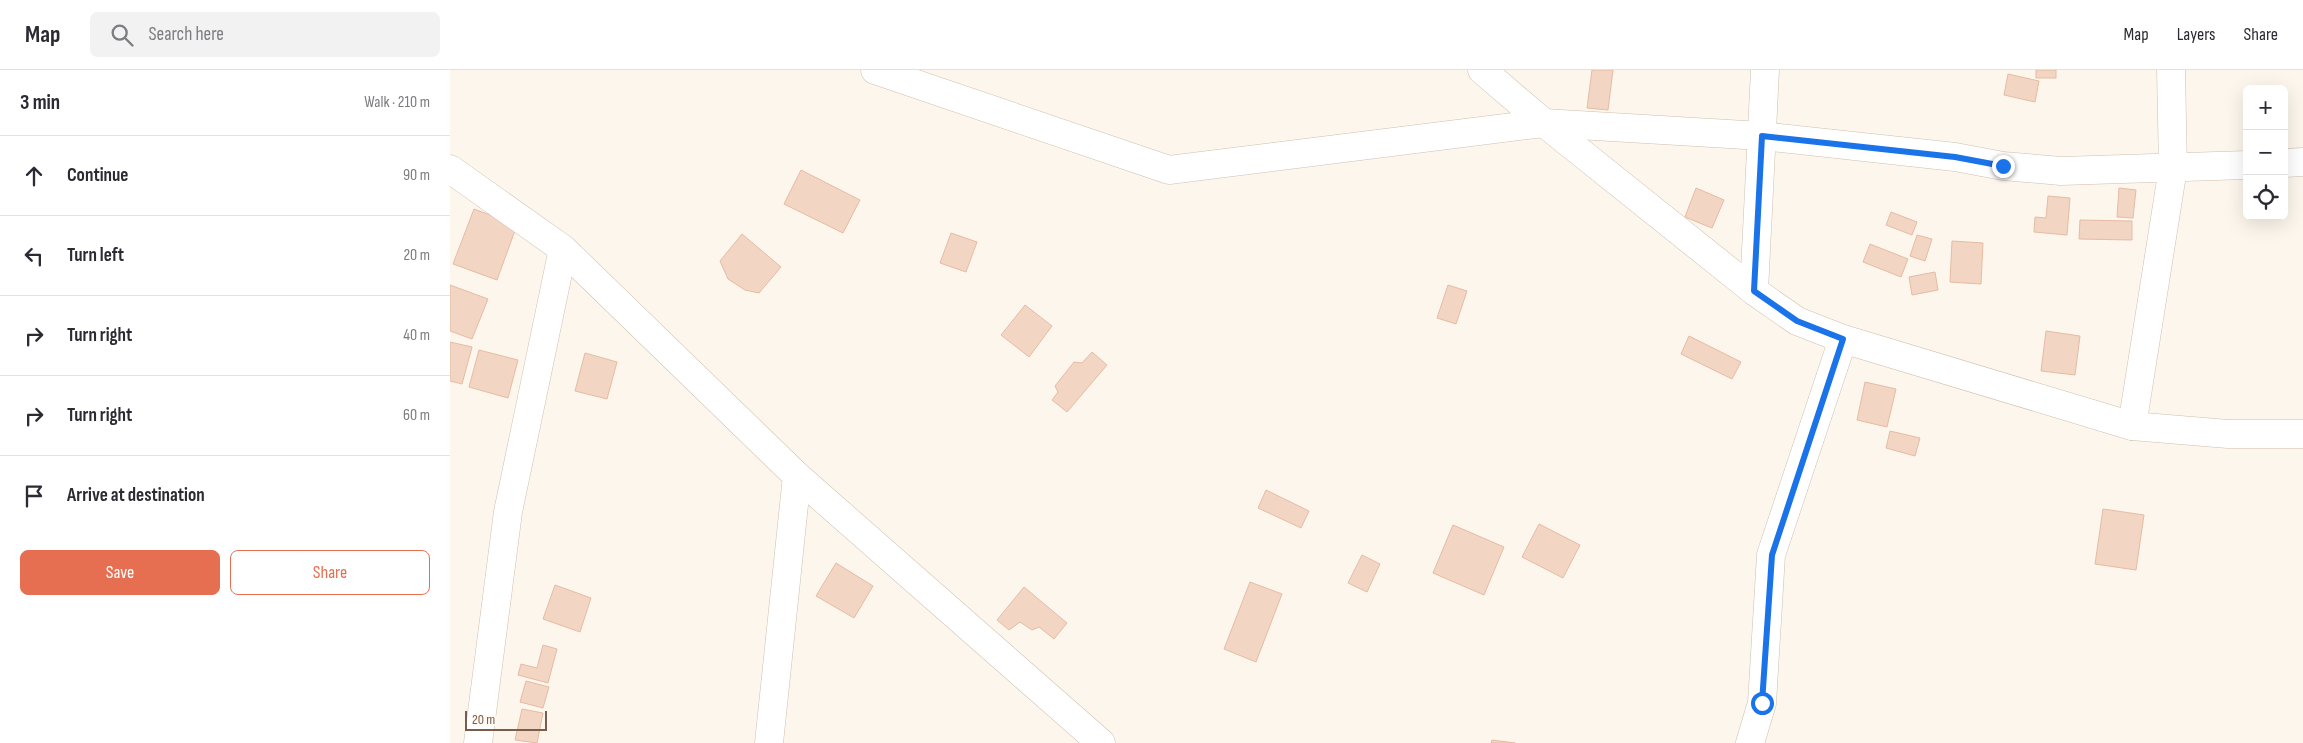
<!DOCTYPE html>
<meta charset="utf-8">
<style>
body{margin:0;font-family:"Sofia Sans Condensed",sans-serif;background:#f2f2f3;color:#2b2b33}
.controls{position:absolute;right:15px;top:15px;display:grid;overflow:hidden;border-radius:8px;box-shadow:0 5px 20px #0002}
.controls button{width:45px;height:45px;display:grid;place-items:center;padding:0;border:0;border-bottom:1px solid #e1e1e2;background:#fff;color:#2b2b33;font:25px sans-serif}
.scale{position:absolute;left:15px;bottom:12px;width:82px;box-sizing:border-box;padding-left:5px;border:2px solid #7a5c4d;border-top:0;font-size:14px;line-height:18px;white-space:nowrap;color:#7a5c4d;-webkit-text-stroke:4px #fffaf3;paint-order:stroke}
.stop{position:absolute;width:15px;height:15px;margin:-11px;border:4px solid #1a73e8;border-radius:50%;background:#fff}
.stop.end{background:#1a73e8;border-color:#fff;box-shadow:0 1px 5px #0008}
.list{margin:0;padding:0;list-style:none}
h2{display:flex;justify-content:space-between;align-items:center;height:65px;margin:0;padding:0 20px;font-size:21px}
h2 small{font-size:16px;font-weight:400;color:#7c7c81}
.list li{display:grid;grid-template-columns:32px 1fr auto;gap:15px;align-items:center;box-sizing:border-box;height:80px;padding:0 20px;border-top:1px solid #e1e1e2}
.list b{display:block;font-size:19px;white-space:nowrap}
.list em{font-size:16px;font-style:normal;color:#7c7c81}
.actions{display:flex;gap:10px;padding:15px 20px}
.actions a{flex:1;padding:11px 0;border:1px solid #e76f51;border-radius:8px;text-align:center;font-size:18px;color:#e76f51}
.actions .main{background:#e76f51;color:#fff}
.icon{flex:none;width:28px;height:28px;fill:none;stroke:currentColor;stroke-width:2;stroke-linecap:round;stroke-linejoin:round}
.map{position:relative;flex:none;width:1853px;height:673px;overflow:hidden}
header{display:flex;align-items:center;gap:30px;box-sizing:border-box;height:70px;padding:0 25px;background:#fff;border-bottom:1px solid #e1e1e2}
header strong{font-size:24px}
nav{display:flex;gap:28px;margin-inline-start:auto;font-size:18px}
.search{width:350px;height:45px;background:#f2f2f3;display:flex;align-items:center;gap:12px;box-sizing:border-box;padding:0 18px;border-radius:8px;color:#7c7c81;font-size:19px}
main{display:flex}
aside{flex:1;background:#fff}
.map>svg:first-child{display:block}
.building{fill:#f3d5c3;stroke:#e6bba3}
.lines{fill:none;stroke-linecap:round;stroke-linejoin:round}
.minor-casing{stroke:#d1beb0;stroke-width:29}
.minor{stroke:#fff;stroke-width:28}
.route{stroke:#1a73e8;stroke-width:6}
</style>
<header>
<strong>Map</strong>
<div class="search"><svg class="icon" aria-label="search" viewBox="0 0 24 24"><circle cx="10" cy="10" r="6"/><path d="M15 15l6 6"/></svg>Search here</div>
<nav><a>Map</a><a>Layers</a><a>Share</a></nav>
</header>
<main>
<aside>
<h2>3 min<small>Walk · 210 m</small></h2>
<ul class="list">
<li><svg class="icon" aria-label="ahead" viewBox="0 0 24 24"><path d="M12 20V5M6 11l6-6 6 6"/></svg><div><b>Continue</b></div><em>90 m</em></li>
<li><svg class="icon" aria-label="left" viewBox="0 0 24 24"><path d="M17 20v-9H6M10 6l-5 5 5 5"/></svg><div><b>Turn left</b></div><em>20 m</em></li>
<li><svg class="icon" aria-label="right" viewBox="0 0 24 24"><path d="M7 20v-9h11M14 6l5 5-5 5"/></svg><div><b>Turn right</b></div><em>40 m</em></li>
<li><svg class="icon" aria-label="right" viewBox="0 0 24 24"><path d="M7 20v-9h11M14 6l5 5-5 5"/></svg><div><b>Turn right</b></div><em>60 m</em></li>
<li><svg class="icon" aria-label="arrive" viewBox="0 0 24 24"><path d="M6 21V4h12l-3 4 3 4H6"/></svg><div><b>Arrive at destination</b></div></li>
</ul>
<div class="actions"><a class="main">Save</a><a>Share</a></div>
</aside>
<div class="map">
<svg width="1853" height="673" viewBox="0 0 1853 673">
<rect width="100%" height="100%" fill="#fdf6ec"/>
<g class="building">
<polygon points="1142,0 1163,0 1158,40 1137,38"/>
<rect x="1586" y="0" width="20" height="8"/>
<polygon points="1558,4 1589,11 1585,32 1554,25"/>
<polygon points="351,100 410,130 393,163 334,134"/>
<polygon points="1246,118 1274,130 1262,158 1235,147"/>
<polygon points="1669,118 1686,120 1683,148 1667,147"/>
<polygon points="1598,126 1620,128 1617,165 1584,162 1585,147 1596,148"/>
<polygon points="24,139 67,155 47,210 3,194"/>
<polygon points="1441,142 1467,152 1462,165 1436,155"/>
<polygon points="1630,150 1682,151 1682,170 1629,169"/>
<polygon points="501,163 527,172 516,202 490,193"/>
<polygon points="292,164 331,197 309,223 295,220 278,209 270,191"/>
<polygon points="1467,165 1482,169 1475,191 1460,186"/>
<polygon points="1502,171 1533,173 1531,214 1500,212"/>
<polygon points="1420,174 1458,189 1451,207 1413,192"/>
<polygon points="1485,202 1488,220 1462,225 1459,207"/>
<polygon points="0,215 38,229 22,269 0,261"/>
<polygon points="998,215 1017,221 1006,254 987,248"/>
<polygon points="575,235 602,256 579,287 551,265"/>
<polygon points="1596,261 1630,266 1625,305 1591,301"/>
<polygon points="1239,266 1291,292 1282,309 1231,284"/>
<polygon points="0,272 22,277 12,314 0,311"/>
<polygon points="29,280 68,290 58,328 19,317"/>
<polygon points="642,282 657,295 617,342 602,330 608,322 605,316 624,292 632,293"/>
<polygon points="135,283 167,292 157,329 125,321"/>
<polygon points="1415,312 1446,319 1437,357 1407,350"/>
<polygon points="1440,361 1470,368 1465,386 1436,378"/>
<polygon points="816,420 859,441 851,458 808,438"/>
<polygon points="1653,439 1694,445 1686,500 1645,494"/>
<polygon points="1089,454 1130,475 1113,508 1072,487"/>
<polygon points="1003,455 1054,477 1034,525 983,503"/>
<polygon points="912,485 930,494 917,522 898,513"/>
<polygon points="386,493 423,516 404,548 366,526"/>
<polygon points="800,512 832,524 806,592 774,579"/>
<polygon points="105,515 141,528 130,562 93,549"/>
<polygon points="574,517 617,553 604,569 589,557 582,560 570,552 559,560 547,550"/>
<polygon points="93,575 107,579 98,613 68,605 71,594 87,598"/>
<polygon points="76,611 99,617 93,638 70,632"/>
<polygon points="72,639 93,643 87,673 65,670"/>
<polygon points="1042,670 1065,673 1041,673"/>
</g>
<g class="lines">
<g class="minor-casing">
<g id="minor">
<polyline points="425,0 719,100 1094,53 1312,66 1505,87 1553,96 1611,101 1797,95"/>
<polyline points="1032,0 1094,53 1304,221 1347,251 1393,269 1682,356 1778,364 1853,364"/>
<polyline points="1834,93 1853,92"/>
<polyline points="0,99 113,179 347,406 651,673"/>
<polyline points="1304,221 1315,0"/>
<polyline points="1682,356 1723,98 1721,0"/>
<polyline points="28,673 58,442 113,179"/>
<polyline points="319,673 347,406"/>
<polyline points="1300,673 1312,633 1321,485 1393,269"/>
</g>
</g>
<use href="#minor" class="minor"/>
</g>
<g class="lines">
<polyline class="route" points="1312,633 1322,485 1393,269 1347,251 1304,221 1312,66 1505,87 1553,96"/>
</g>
</svg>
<div class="controls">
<button>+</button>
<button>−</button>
<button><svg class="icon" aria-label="locate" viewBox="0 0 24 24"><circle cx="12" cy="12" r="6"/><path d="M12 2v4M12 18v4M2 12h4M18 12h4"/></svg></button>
</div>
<div class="scale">20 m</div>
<div class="stop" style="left:1312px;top:633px"></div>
<div class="stop end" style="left:1553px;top:96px"></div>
</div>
</main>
